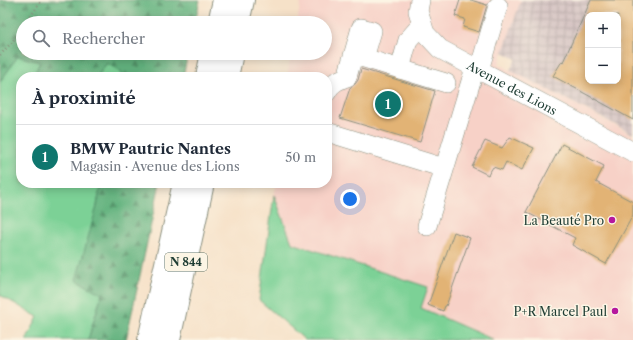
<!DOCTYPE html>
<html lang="fr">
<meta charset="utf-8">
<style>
body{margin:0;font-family:"Libre Caslon Text",serif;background:#f2f2f3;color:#1f2937}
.controls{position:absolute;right:12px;top:12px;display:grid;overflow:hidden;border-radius:8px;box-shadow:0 2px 10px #0003}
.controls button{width:36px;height:36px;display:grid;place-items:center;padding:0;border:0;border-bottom:1px solid #e0e1e3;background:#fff;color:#1f2937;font:20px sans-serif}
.you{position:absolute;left:350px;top:199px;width:14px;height:14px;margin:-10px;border:3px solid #fff;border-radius:50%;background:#1a73e8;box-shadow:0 0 0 6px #1a73e833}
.badge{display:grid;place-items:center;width:26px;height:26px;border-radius:50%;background:#0f766e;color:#fff;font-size:13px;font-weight:700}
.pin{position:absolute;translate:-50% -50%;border:2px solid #fff;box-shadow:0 1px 4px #0006}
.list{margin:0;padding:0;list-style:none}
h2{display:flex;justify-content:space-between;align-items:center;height:52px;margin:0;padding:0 16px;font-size:17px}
h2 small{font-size:13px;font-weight:400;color:#747a83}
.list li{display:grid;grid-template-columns:26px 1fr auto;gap:12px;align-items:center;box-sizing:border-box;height:64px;padding:0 16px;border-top:1px solid #e0e1e3}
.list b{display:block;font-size:15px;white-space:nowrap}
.list p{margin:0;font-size:13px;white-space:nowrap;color:#747a83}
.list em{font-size:13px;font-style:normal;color:#747a83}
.icon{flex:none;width:22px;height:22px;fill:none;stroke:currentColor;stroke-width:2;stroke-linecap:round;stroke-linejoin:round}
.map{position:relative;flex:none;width:633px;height:340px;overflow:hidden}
.search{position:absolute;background:#fff;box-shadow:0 2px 10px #0003;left:16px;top:16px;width:316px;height:44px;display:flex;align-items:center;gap:10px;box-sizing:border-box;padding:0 14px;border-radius:22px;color:#747a83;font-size:15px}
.panel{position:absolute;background:#fff;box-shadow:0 2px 10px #0003;left:16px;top:72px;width:316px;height:116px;border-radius:16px}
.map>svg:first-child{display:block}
.built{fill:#f7d1c7}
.industrial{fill:url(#industrial-grid);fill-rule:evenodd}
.grass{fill:#7bd196;stroke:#4d8765}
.forest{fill:url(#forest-firs);stroke:#42785a}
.building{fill:#e2b374;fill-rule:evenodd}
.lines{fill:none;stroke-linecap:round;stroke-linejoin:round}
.minor-casing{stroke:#8a8f7e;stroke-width:20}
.highway-casing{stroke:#8a8f7e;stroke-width:24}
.path{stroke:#8a8f7e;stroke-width:2.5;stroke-dasharray:1 3;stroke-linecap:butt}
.minor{stroke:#fff;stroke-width:19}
.highway{stroke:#fff;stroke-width:22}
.poi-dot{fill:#b5179e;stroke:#fcf5e5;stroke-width:1.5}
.labels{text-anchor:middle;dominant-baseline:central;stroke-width:3;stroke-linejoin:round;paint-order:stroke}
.shield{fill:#fcf5e5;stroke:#617469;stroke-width:1}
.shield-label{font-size:11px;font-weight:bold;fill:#1f3d34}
.street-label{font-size:12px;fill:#1f3d34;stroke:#fcf5e5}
.poi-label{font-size:12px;fill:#1f3d34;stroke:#fcf5e5;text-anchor:end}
</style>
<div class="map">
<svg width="633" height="340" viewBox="0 0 633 340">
<defs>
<pattern id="industrial-grid" width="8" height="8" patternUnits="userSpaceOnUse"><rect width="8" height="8" fill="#d2bfc0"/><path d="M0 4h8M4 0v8" fill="none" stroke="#aa9c9d"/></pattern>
<pattern id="forest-firs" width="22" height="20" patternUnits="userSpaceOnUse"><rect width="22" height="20" fill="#64b37f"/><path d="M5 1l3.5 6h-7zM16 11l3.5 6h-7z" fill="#529369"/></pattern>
</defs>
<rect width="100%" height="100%" fill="#fcf5e5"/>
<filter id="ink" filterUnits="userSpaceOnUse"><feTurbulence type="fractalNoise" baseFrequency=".025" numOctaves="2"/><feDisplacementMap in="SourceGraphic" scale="8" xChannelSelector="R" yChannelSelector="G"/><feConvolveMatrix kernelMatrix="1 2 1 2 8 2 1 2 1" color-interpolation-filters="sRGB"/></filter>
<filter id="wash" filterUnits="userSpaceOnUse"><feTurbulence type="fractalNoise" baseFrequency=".012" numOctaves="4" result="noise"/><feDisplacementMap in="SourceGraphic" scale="16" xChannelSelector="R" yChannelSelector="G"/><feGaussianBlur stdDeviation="0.9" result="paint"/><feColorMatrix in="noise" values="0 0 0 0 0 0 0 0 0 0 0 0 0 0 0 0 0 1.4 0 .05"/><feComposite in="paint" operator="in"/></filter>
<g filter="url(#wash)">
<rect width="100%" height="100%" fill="#f6e1c8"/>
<polygon class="built" points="301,0 521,0 499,64 633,135 633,340 494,340 421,308 427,287 292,243 274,195 277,183 327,183 327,77 287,77 291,53 325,53 325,23 297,23"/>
<path class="industrial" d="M521 0H633V134L510 70 516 59 503 52ZM588 15H618V81H588Z"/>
<g class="grass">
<polygon points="18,56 40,62 33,77 21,77 21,183 101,183 97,206 102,293 88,340 26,340 38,317 0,295 0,82"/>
<polygon points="107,62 122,72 121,77 97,77"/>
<polygon points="274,195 292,243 428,287 421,308 494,340 305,340 259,300"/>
</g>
<g class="forest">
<polygon points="0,0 200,0 195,23 23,23 23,53 188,53 183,77 121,77 121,72 107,63 97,77 33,77 40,62 18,56 0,82"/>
<polygon points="101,183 160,183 126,340 88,340 102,294 76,280 97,206"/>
</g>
<g id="blocks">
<g class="building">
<polygon points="460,0 471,0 487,5 479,32 463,27 465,19 455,16"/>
<path d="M591 0H633V120L553 76 562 61 563 62ZM588 15H618V81H588Z"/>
<polygon points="361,69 435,91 420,142 340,118 350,88 355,84 358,80"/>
<polygon points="510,137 534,148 522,170 506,162 502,170 493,167 488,175 472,167 485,141 502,148"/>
<polygon points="562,144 604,166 596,182 633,202 633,215 606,264 572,245 575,238 526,212"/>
<polygon points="454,232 470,238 446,306 445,306 443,311 428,305"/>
</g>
</g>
</g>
<g filter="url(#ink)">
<use href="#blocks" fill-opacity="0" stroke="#8a8f7e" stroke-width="1"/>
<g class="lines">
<g class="minor-casing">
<g id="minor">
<path id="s1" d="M420 0 418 11 425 33 440 49 633 152"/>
<polyline points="400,69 408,40 422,24"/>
<polyline points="479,70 498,6"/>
<path d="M327 92C331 83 338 80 347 77L361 28 372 31 364 58 446 83"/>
<polyline points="327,132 444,168"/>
<polyline points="427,226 475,68"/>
</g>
</g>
<g class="highway-casing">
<g id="highway">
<polyline points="219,23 224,0"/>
<polyline points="238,23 243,0"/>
<polyline points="207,77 212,53"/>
<polyline points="227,77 232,53"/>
<polyline points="149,340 184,183"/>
<polyline points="169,340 203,183"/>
</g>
</g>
<g class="path">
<polyline points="26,23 42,0"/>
<polyline points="0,55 13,41 23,27"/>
</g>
<use href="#minor" class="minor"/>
<use href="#highway" class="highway"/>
</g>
</g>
<g class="poi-dot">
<circle cx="612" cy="220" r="4"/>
<circle cx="615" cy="311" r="4"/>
</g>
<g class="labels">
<rect class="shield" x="165" y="253" width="42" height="18" rx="3"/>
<g class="shield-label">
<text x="186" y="262">N 844</text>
</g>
<g class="street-label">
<text stroke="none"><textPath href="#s1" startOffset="138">Avenue des Lions</textPath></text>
</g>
<g class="poi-label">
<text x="604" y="220">La Beauté Pro</text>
<text x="607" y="311">P+R Marcel Paul</text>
</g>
</g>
</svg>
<div class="controls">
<button>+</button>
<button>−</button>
</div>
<div class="you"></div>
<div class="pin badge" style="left:388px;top:104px">1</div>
<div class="search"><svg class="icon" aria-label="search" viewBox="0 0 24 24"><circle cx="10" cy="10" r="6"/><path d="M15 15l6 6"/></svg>Rechercher</div>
<section class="panel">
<h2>À proximité<small></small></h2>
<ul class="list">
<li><span class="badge">1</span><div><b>BMW Pautric Nantes</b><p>Magasin · Avenue des Lions</p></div><em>50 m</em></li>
</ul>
</section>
</div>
